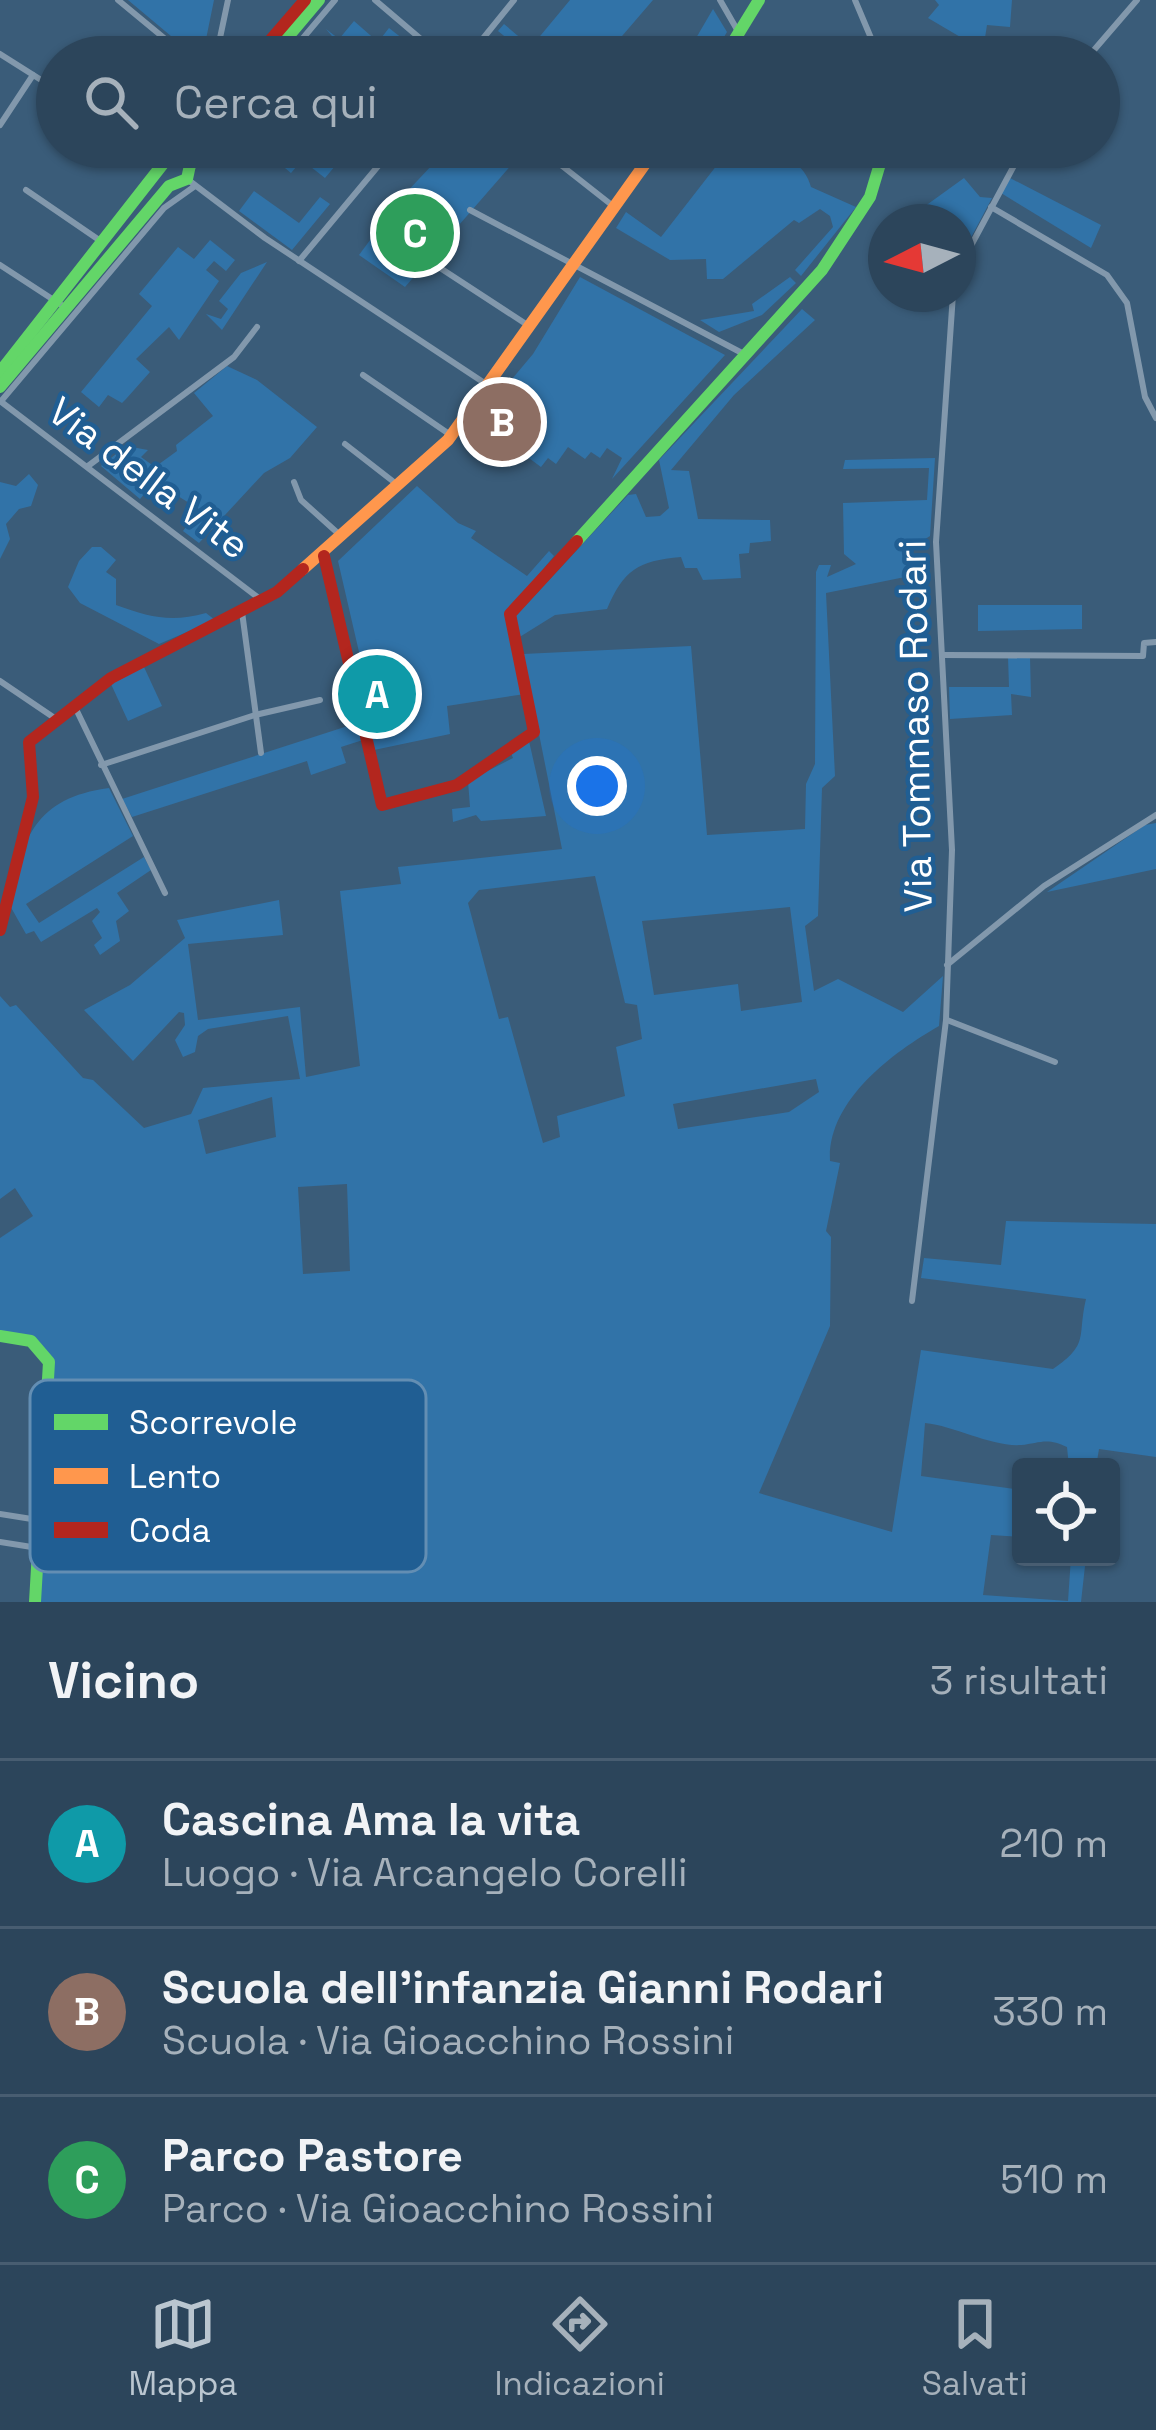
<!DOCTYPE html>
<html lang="it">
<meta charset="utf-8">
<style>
body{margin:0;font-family:"Space Grotesk",sans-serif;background:#384f64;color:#f1f3f6}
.controls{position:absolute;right:36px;bottom:36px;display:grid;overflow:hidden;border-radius:12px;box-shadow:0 3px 9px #0004}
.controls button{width:108px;height:108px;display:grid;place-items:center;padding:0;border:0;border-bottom:3px solid #485d71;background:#2c455b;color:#f1f3f6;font:60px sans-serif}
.compass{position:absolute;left:868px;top:204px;width:108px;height:108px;border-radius:50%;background:#2c455b;box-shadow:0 3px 9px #0004;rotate:264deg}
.you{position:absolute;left:597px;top:786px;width:42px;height:42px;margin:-30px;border:9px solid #fff;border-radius:50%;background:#1a73e8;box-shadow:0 0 0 18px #1a73e833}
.badge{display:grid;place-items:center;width:78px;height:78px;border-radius:50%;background:#bac6d0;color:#fff;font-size:39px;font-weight:700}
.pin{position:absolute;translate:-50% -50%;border:6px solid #fff;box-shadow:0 3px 12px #0006}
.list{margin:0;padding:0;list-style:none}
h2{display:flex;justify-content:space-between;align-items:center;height:156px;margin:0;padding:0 48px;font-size:51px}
h2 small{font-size:39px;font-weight:400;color:#a6b1bb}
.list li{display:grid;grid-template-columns:78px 1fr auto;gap:36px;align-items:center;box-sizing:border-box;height:168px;padding:0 48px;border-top:3px solid #485d71}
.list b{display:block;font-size:45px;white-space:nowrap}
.list p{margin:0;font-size:39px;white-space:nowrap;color:#a6b1bb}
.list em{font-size:39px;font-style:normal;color:#a6b1bb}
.icon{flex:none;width:66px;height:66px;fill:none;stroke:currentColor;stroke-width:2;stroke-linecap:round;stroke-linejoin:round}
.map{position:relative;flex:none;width:1156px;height:1602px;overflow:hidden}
.search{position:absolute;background:#2c455b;box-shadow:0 3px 9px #0004;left:36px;right:36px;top:36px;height:132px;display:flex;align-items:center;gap:30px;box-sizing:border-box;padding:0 42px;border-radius:66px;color:#a6b1bb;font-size:45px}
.sheet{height:660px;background:#2c455b}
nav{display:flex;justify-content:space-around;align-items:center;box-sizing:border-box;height:168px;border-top:3px solid #485d71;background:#2c455b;font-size:33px;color:#a6b1bb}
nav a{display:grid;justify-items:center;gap:6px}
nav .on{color:#bac6d0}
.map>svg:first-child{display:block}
.green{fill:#3173a8;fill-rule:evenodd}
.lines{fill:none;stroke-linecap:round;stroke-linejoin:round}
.street{stroke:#8298ac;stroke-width:6}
.fast{stroke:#63d668;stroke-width:12}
.slow{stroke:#ff974d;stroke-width:12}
.jam{stroke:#b3261e;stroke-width:12}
.labels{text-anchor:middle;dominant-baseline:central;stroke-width:9;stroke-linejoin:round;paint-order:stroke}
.street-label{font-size:39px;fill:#fff;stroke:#205e93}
.key{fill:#205e93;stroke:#638eb3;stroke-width:3}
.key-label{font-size:33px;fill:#fff}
</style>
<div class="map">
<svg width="1156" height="1602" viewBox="0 0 1156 1602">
<rect width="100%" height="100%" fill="#3a5c79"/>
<g class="green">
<polygon points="128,0 214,0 203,54 211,51 210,57 196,57"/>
<polygon points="570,0 653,0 604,57 523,57 525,53 498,31 504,24 531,47"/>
<polygon points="935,0 1012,0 1010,27 987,25 982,57 965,57 962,38 928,18 939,5"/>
<polygon points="713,9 727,32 712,57 685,57"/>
<polygon points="354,21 378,42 389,28 403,39 393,52 399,57 325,57 337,42 326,29 339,39"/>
<polygon points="288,147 351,147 325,178 302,160 291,173 279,163"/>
<polygon points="449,147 527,147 405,287 359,255 402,197"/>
<path d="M731 147C759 147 802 152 811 187L856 207 801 276 795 270 833 227 830 216 820 209 799 223 794 220 723 279H707L706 259 670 260 616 228 626 212 661 237Z"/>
<polygon points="964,178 980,197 992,198 958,262 958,222 913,222 910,217"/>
<polygon points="1010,178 1101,225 1091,248 1001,193"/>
<polygon points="254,191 299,223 320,197 330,204 292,250 239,211"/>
<polygon points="210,240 235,260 226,271 214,261 206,270 219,281 179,340 169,327 136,359 150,372 126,399 122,403 108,395 99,407 81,392 152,306 139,294 178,247 194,259"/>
<polygon points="267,262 222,330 206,314 221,319 228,309 219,301 241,273"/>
<polygon points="580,277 725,355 612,479 622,458 607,448 600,458 591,452 585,459 568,447 556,464 548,458 541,467 518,450 530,433 512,420 519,409 496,398 533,354"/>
<polygon points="790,277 796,283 762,315 719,332 700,320 754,311 752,304"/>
<path d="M802 309 815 320 734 395 671 470 689 471 698 519 770 520 771 541 750 543 749 553 739 554 741 578 703 580 697 568H685L681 557C637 561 624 570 607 609L555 615 518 638 514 618 628 495 636 494 646 517 660 516 669 508 659 460Z"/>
<polygon points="227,366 257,380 317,427 290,458 264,473 199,543 183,531 199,509 155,482 140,499 101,466 126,446 148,450 141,457 155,467 177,451 176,445 213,416 194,393"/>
<path d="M935 458 930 536 908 550 910 576 826 593 835 776 822 788 818 916 805 926 814 991 838 979 903 1012 943 976 939 1026C892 1053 827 1101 830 1161L840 1163 826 1231 831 1237 830 1326 759 1493 892 1532 921 1350 1053 1369C1090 1344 1077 1337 1086 1299L921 1278 924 1258 1001 1265 1006 1221 1156 1224V1457L1099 1449 1096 1467H1069L1067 1447C1048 1437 1039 1443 1021 1445 992 1447 955 1426 925 1423L921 1476 1021 1490V1537L991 1535 983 1595 1068 1601 1071 1557H1086L1081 1602H38L52 1361 33 1340 0 1334V1238L33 1216 15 1188 0 1199V996L10 1007 16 1005 83 1078 93 1080 144 1128 191 1114 203 1088 300 1079 288 1016 208 1029 198 1036 195 1052 183 1057 175 1040 185 1025 184 1013 179 1012 133 1061 84 1010 130 985 185 938 177 920 279 900 283 935 188 944 198 1020 300 1007 306 1077 360 1066 340 891 401 884 398 867 562 849 523 654 691 646 707 835 805 829 806 784 815 764 816 572 819 565H831L827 577 856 564 844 554 843 503 927 500 929 468 843 469 845 460ZM595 876 625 1003 637 1005 642 1039 616 1047 625 1096 557 1116 560 1137 543 1143 508 1017 499 1019 468 903 479 890ZM790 907 802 1002 741 1011 738 984 654 995 642 921ZM816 1079 819 1092 789 1112 678 1129 673 1104ZM272 1097 276 1137 206 1154 198 1120ZM347 1184 350 1271 303 1274 298 1187Z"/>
<polygon points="29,474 38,485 31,506 19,509 6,524 10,539 0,559 0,482 16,486"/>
<polygon points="417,486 458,523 476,531 471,538 527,576 549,551 554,556 511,608 525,694 447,706 450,734 374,750 362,703 395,697 395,688 368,691 338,561"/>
<path d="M92 547H101L116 560 106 572 116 579V605C149 617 171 623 206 613L215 620 159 644 80 603 68 587 79 561Z"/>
<polygon points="978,605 1082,605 1082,629 978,631"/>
<polygon points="1008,657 1030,657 1031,697 1011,694 1012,715 950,719 949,687 1009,687"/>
<polygon points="144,667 162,706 128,721 111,684"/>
<polygon points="357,723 363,740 341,747 346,763 311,775 307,761 132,817 122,799"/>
<polygon points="529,741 546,816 481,821 476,815 453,822 452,809 470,807 468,781 513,758 511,753"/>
<path d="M109 788 133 836 26 904 39 923 144 857 151 870 117 893 129 911 116 921 120 941 100 955 94 945 102 938 92 921 100 912 97 908 41 942 34 931 26 934 9 904C22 838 35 798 109 788Z"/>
<polygon points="1156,823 1156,869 1047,892 1145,825"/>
</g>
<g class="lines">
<g class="street">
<polyline points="118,0 187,57"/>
<polyline points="375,0 442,57"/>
<polyline points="720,0 739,33"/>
<polyline points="855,0 879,57"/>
<polyline points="0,54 57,90"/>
<polyline points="216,57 228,0"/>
<polyline points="287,57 335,0"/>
<polyline points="468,57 514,0"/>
<polyline points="1088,57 1137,0"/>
<polyline points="0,125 33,75"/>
<polyline points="147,147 166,160"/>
<polyline points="863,147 884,161"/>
<polyline points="552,158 613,206"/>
<polyline points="190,169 214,147"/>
<polyline points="187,179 265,238 486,384"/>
<polyline points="26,190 102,242"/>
<polyline points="991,207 1107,275 1127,303 1145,397 1156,418"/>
<polyline points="470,210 742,353"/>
<polyline points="299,261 394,147"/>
<polyline points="431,262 529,326"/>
<polyline points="0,265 66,308"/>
<polyline points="958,270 1024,147"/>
<polyline points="363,375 452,436"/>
<polyline points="2,400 164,208 195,186"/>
<polyline points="0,401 260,599"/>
<polyline points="345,444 399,486"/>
<polyline points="88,466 234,357 257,327"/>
<polyline points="294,482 301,500 341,536"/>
<polyline points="242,612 261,753"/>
<polyline points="943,655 1143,656 1144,643 1156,642"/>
<polyline points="0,681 56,719"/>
<polyline points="75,707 165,893"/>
<polyline points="101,765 255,715 320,700"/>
<polyline points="947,965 1044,886 1156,815"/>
<polyline points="947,1020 1055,1062"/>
<polyline points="912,1301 946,1020 952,850 936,542 953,294"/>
<polyline points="0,1514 38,1520"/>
<polyline points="0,1542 38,1548"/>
</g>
<g class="fast">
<polyline points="271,57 319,0"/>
<polyline points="724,57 759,0"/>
<polyline points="0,372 166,160 183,147"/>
<polyline points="0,387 169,186 187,179 190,165 178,155"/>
<polyline points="577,541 822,270 870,197 885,147"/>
<polyline points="0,1336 31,1341 49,1362 35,1602"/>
</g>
<polyline class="slow" points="303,569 448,440 657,147"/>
<g class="jam">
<polyline points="256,57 305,0"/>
<polyline points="324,556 382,805 457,785 534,732 510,614 577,541"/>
<polyline points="0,930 33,797 29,742 111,678 277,592 303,569"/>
</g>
</g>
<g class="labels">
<g class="street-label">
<text transform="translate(149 478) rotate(37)">Via della Vite</text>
<text transform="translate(915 726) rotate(-91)">Via Tommaso Rodari</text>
</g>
</g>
<rect x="30" y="1380" width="396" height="192" rx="18" class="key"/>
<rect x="54" y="1414" width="54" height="16" fill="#63d668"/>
<rect x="54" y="1468" width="54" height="16" fill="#ff974d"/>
<rect x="54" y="1522" width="54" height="16" fill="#b3261e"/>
<g class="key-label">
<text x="129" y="1434">Scorrevole</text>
<text x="129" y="1488">Lento</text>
<text x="129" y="1542">Coda</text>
</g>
</svg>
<div class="controls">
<button><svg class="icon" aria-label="locate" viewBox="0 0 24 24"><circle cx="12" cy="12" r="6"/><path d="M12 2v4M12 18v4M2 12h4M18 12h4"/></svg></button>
</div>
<svg class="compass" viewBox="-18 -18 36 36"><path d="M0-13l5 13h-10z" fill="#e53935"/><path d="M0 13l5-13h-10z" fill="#a6b1bb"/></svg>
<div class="you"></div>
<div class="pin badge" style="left:377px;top:694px;background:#0f9aa8">A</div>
<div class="pin badge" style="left:502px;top:422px;background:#8d6e63">B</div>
<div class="pin badge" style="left:415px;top:233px;background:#2e9e5b">C</div>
<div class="search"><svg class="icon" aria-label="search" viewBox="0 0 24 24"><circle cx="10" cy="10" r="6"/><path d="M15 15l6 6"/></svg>Cerca qui</div>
</div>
<section class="sheet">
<h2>Vicino<small>3 risultati</small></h2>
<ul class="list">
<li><span class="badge" style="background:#0f9aa8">A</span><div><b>Cascina Ama la vita</b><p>Luogo · Via Arcangelo Corelli</p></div><em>210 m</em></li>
<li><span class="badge" style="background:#8d6e63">B</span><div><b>Scuola dell’infanzia Gianni Rodari</b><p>Scuola · Via Gioacchino Rossini</p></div><em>330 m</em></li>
<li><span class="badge" style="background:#2e9e5b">C</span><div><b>Parco Pastore</b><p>Parco · Via Gioacchino Rossini</p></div><em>510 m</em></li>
</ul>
</section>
<nav>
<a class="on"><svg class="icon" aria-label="map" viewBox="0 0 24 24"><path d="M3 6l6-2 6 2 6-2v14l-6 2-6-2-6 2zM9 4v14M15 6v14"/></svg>Mappa</a>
<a><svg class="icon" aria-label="directions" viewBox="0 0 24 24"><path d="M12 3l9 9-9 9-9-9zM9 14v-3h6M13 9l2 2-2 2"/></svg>Indicazioni</a>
<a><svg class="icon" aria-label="saved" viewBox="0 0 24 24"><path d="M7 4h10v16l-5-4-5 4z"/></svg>Salvati</a>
</nav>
